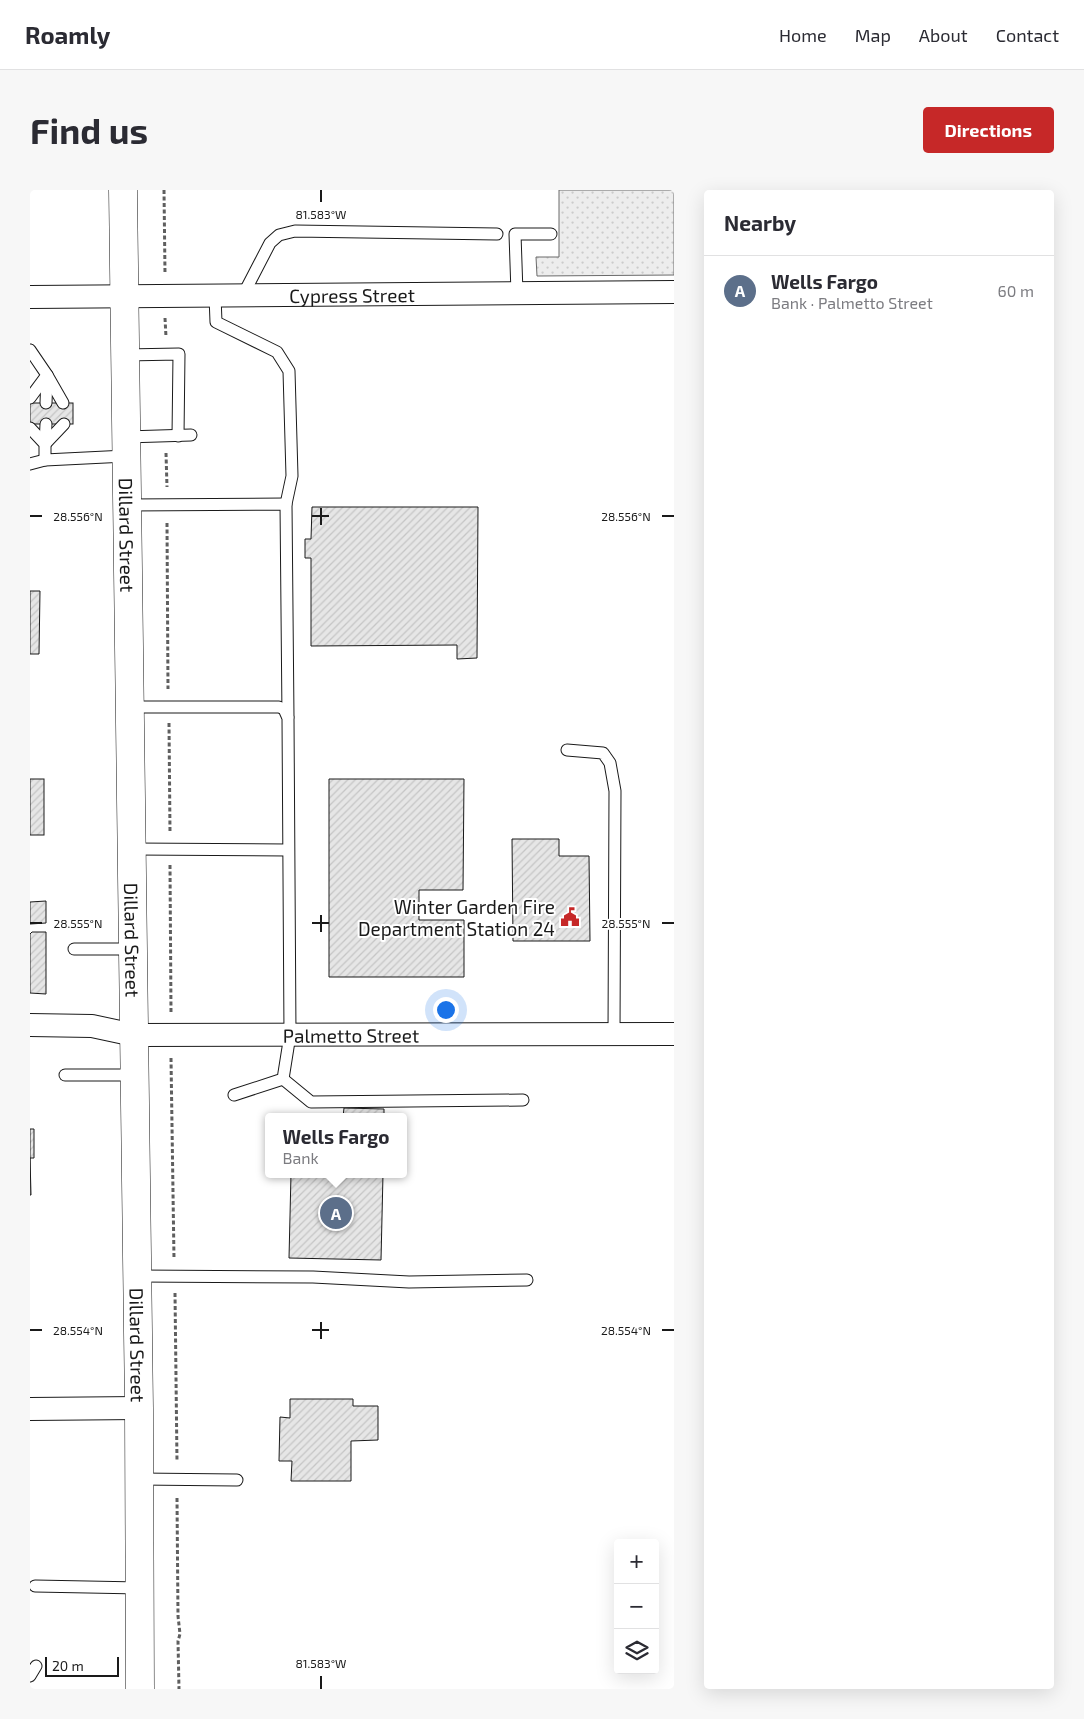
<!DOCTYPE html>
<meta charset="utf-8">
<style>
body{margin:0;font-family:"Exo 2",sans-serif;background:#f7f7f7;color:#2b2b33}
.controls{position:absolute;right:15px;bottom:15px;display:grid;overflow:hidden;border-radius:5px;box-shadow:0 5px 20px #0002}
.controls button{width:45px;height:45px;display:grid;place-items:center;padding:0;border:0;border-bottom:1px solid #e1e1e2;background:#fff;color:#2b2b33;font:25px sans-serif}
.scale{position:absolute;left:15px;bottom:12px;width:74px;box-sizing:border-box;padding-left:5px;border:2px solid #1a1a1a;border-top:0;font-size:14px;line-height:18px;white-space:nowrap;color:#1a1a1a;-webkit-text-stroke:4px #fff;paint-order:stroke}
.you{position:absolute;left:415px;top:819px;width:18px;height:18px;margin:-12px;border:4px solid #fff;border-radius:50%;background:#1a73e8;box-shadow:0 0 0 8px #1a73e833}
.badge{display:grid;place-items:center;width:32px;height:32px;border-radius:50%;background:#c62828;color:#fff;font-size:16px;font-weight:700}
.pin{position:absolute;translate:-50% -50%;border:2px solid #fff;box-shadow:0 1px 5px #0006}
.popup{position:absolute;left:235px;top:923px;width:142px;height:65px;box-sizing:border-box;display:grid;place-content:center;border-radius:5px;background:#fff;filter:drop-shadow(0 1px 4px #0005);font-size:16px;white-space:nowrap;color:#7c7c81}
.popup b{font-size:19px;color:#2b2b33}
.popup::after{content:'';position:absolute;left:50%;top:100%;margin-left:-10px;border:10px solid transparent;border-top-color:#fff}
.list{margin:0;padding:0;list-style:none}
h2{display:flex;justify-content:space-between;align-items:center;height:65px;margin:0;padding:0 20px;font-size:21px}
h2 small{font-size:16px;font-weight:400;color:#7c7c81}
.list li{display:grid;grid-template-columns:32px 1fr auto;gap:15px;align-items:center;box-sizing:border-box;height:70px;padding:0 20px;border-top:1px solid #e1e1e2}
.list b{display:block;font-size:19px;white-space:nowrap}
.list p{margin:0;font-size:16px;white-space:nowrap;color:#7c7c81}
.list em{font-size:16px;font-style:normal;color:#7c7c81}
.icon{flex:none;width:28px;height:28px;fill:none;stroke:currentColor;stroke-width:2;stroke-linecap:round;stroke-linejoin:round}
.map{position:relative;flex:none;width:644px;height:1499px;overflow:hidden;border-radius:5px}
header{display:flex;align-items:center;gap:30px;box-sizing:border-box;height:70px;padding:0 25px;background:#fff;border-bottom:1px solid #e1e1e2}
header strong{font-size:24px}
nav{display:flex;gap:28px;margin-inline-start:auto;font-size:18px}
.intro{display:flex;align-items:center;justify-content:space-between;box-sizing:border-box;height:120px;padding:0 30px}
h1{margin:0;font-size:35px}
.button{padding:12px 22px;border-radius:5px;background:#c62828;color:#fff;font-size:18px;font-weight:700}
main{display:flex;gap:30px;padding:0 30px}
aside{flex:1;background:#fff;border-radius:5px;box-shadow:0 5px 20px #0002}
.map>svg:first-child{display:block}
.park{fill:url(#park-dots);stroke:#6a6a6a}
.building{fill:url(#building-hatch);stroke:#1a1a1a}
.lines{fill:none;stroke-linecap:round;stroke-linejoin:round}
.lane-casing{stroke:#1a1a1a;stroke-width:13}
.street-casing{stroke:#1a1a1a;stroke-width:24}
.primary-casing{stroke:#1a1a1a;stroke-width:29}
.path{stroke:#5f5f5f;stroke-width:3;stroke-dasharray:4 2.5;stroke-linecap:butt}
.lane{stroke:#fff;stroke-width:11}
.street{stroke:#fff;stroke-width:22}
.primary{stroke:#fff;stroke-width:28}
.ticks{fill:none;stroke:#1a1a1a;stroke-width:2}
.labels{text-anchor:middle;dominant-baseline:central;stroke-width:4;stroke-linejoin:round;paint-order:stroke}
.street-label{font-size:19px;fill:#1a1a1a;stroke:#fff}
.poi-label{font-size:19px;fill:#1a1a1a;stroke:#fff;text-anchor:end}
.ticks-label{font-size:12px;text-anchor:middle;fill:#1a1a1a;stroke:#fff;stroke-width:4;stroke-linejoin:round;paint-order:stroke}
</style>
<header>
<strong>Roamly</strong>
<nav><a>Home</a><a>Map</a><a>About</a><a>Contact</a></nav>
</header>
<div class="intro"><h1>Find us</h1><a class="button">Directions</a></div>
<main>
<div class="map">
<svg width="644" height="1499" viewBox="0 0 644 1499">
<defs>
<pattern id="park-dots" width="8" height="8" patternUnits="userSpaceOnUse" patternTransform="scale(1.25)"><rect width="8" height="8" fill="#ededed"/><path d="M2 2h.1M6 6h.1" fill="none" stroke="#cbcbcb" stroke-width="1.8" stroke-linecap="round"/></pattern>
<pattern id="building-hatch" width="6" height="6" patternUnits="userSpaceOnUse" patternTransform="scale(1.25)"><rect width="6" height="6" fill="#e6e6e6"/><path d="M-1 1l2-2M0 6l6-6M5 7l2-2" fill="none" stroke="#c5c5c5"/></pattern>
</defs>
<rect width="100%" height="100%" fill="#fff"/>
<polygon class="park" points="529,0 644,0 644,85 507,86 506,67 529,67"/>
<g class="building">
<rect x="0" y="213" width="43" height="21"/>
<polygon points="282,317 448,317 447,468 427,469 427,455 281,456 281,368 275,368 275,349 281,349"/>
<polygon points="0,401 10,401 9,464 0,464"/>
<rect x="0" y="589" width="14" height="56"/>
<polygon points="299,589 434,589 433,700 389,700 389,730 434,730 434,787 299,787"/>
<polygon points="482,649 529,649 529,666 559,666 560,751 483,751"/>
<polygon points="16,711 16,733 0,734 0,712"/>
<polygon points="2,742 16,742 16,804 0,803 0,744"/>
<polygon points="314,918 354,919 354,927 313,927"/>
<polygon points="0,939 4,939 4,968 0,968 1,1005 0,1005"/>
<polygon points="261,984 353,984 351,1070 259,1068"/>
<polygon points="260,1209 323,1209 323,1216 348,1216 348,1250 321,1251 321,1291 261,1291 262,1271 249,1271 250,1227 260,1228"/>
</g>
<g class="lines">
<g class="lane-casing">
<g id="lane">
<polyline points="487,103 485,44 521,44"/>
<polyline points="213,105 240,53 249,45 265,41 467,44"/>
<polyline points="185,106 186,132 247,162 259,181 262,286 256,314"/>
<polyline points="0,160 17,185 0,208"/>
<polyline points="95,165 149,164 148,246"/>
<polyline points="17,185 33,213"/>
<polyline points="16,213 17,187"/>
<polyline points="0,238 15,254 15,270 96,266"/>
<polyline points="96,247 161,245"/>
<polyline points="15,254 34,234"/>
<polyline points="15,254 16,234"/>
<polyline points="0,274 15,270"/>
<polyline points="97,315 256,314 258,527"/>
<polyline points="100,517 249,517 254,519 258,528 260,845 253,889 204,905"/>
<polyline points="537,560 573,563 580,573 585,601 584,845"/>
<polyline points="103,659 258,660"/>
<polyline points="44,759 104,759"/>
<polyline points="35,885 105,885"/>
<polyline points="253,889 281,912 493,910"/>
<polyline points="108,1086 283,1087 379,1092 497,1090"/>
<polyline points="109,1289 207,1290"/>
<polyline points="5,1396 110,1398"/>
<polyline points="0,1486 6,1476"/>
</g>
</g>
<g class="street-casing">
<g id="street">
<path id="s1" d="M0 107 644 102"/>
<path id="s2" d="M0 835 62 836 104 845 644 844"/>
<polyline points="0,1219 109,1218"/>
</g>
</g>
<g class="primary-casing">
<g id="primary">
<path id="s3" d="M93 0 109 1218 110 1499"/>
</g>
</g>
<g class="path">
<polyline points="134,0 135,84"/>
<polyline points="135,128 136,147"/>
<polyline points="136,263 137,297"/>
<polyline points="137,333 138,499"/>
<polyline points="139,533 140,642"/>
<polyline points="140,675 141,822"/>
<polyline points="141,868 144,1069"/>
<polyline points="145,1103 147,1272"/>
<polyline points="147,1308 148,1426 150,1444 148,1451 149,1499"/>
</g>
<use href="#lane" class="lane"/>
<use href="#street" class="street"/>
<use href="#primary" class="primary"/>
</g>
<path class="ticks" d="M291 0V12M291 318V335M0 326H12M282 326H299M632 326H644M291 725V742M0 733H12M282 733H299M632 733H644M291 1132V1149M0 1140H12M282 1140H299M632 1140H644M291 1486V1499"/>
<defs>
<g id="civic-bare" transform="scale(1.5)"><path d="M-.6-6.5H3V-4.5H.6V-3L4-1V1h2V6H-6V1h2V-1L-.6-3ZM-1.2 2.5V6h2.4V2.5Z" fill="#c62828" stroke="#fff" stroke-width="2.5" paint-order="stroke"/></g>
</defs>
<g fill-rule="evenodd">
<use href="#civic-bare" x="540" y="727"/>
</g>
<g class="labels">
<g class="street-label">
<text stroke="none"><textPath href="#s1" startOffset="322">Cypress Street</textPath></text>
<text stroke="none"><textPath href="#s3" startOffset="345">Dillard Street</textPath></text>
<text stroke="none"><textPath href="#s3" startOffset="750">Dillard Street</textPath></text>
<text stroke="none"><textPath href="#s2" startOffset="322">Palmetto Street</textPath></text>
<text stroke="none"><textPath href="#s3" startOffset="1155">Dillard Street</textPath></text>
</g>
<g class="poi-label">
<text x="525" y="716">Winter Garden Fire<tspan x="525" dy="22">Department Station 24</tspan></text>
</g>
</g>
<g class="ticks-label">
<text x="291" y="29">81.583°W</text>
<text x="48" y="331">28.556°N</text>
<text x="596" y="331">28.556°N</text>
<text x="48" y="738">28.555°N</text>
<text x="596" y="738">28.555°N</text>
<text x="48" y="1145">28.554°N</text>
<text x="596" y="1145">28.554°N</text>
<text x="291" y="1478">81.583°W</text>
</g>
</svg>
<div class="controls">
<button>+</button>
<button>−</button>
<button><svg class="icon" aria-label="layers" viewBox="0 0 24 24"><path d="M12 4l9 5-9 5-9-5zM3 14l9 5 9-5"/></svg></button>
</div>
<div class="scale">20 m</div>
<div class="you"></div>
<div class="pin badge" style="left:306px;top:1023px;background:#5c6f8a">A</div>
<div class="popup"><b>Wells Fargo</b>Bank</div>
</div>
<aside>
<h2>Nearby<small></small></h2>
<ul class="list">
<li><span class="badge" style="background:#5c6f8a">A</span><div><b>Wells Fargo</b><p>Bank · Palmetto Street</p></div><em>60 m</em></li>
</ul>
</aside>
</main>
